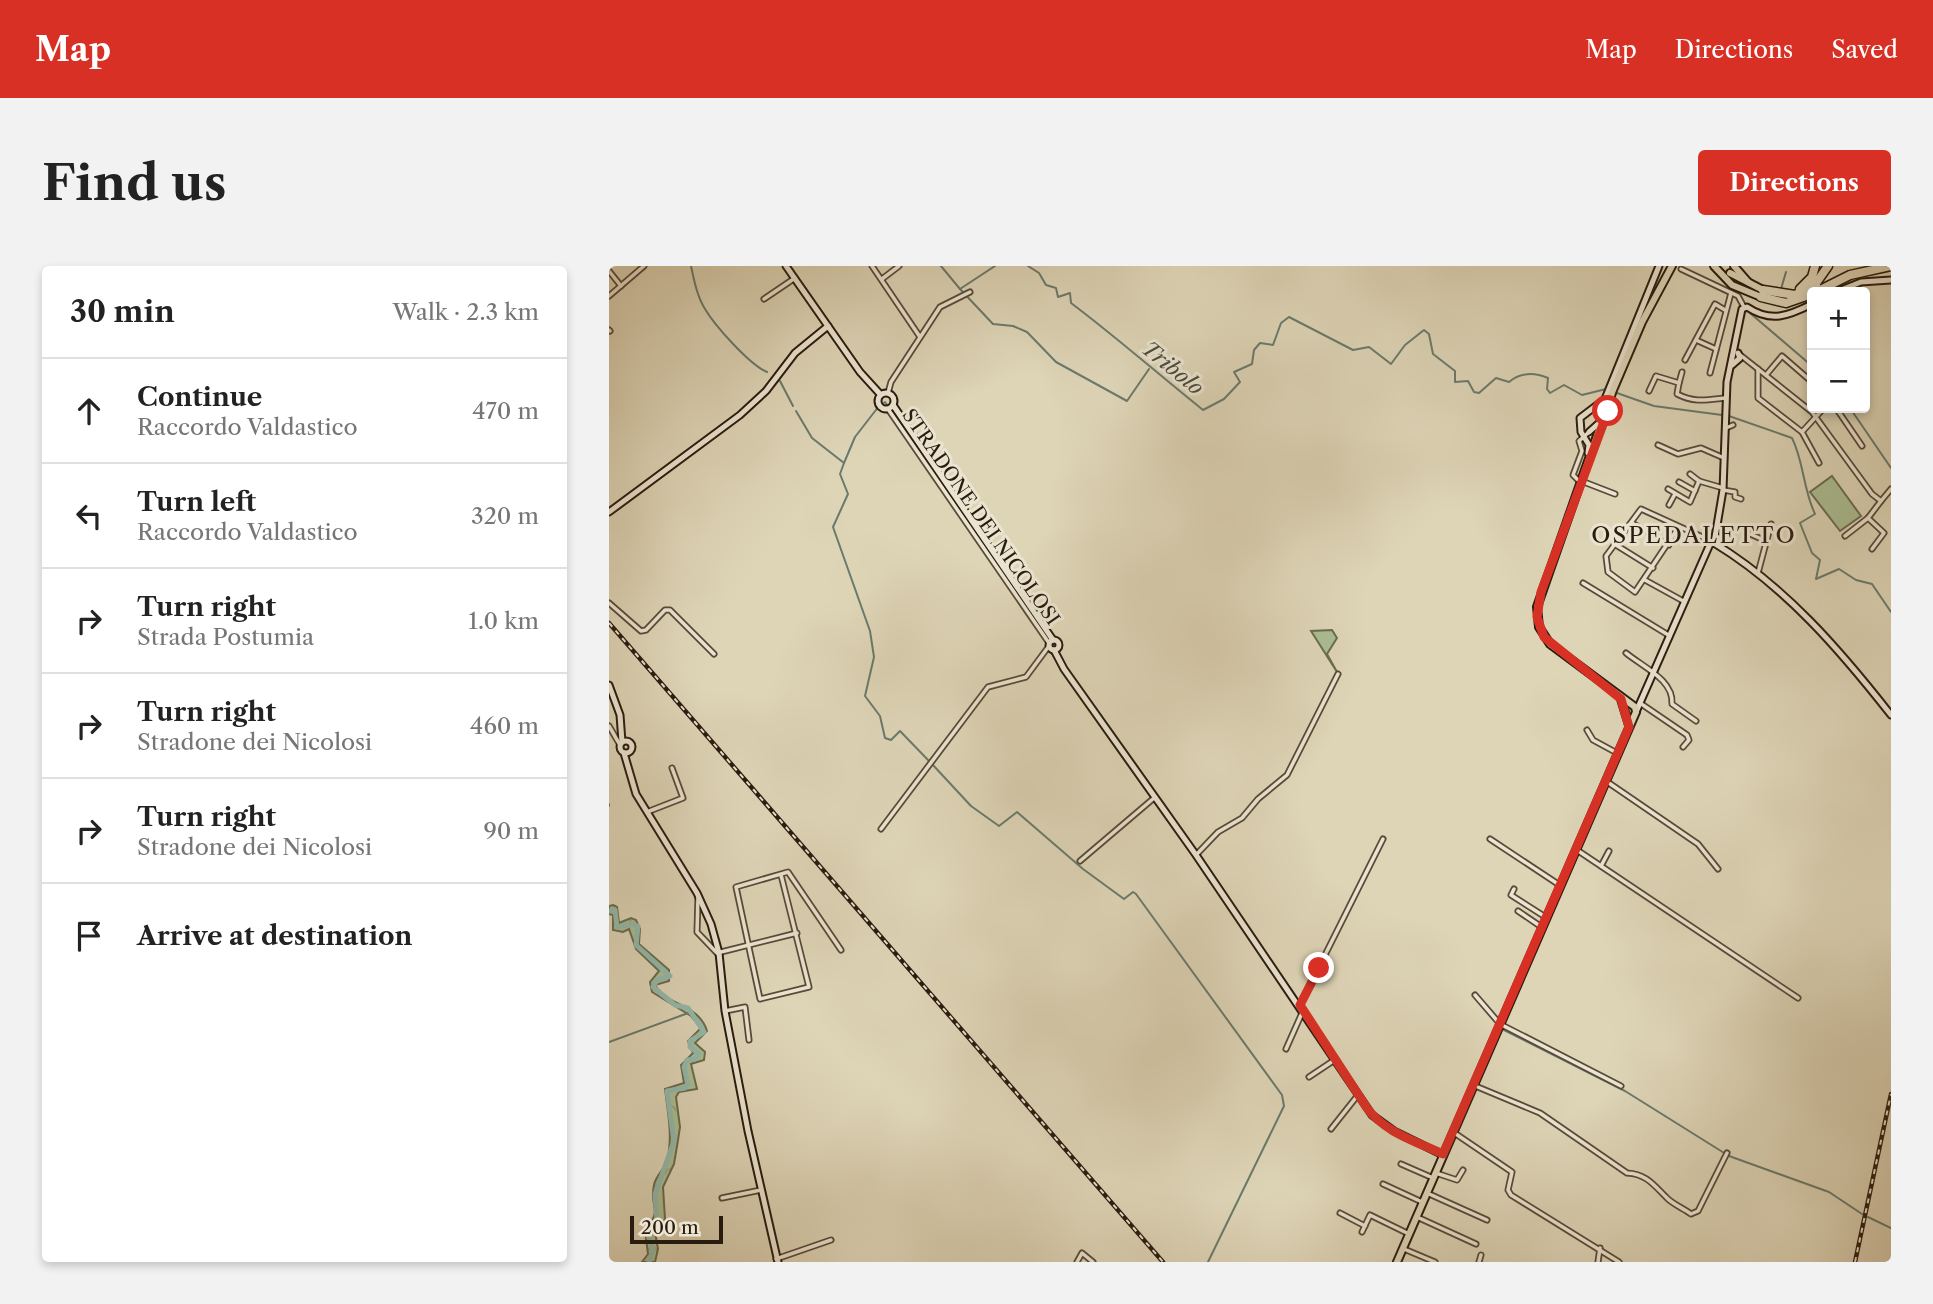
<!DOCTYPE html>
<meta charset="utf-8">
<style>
body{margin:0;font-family:"Libre Caslon Text",serif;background:#f2f2f2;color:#222}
.controls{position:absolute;right:21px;top:21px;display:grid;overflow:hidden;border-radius:7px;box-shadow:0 4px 10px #0003}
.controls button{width:63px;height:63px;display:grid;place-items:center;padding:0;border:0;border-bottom:2px solid #e0e0e0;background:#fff;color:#222;font:35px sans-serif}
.scale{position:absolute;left:21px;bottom:18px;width:93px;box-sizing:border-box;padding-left:7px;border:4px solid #2a1b0f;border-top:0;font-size:19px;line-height:24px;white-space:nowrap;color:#2a1b0f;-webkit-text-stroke:5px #eae4d0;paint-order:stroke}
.stop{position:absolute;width:21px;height:21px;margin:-16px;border:5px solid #d93025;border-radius:50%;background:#fff}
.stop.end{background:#d93025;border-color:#fff;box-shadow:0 2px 7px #0008}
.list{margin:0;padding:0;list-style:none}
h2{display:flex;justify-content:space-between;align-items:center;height:91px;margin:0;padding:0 28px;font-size:30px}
h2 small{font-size:23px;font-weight:400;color:#767676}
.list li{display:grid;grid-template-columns:46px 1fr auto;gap:21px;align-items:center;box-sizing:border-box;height:105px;padding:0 28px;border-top:2px solid #e0e0e0}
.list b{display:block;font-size:26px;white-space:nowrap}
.list p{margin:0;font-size:23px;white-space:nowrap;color:#767676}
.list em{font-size:23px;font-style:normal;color:#767676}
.icon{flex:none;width:38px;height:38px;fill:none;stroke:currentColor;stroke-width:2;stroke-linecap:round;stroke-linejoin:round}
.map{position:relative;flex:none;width:1282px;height:996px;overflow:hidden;border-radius:7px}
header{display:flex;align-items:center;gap:42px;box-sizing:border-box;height:98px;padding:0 35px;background:#d93025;color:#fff}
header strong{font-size:33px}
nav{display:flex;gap:38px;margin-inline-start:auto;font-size:24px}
.intro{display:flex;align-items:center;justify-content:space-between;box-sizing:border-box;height:168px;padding:0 42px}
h1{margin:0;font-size:49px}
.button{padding:18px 32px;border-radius:7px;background:#d93025;color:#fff;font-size:24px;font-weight:700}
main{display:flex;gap:42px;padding:0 42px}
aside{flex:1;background:#fff;border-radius:7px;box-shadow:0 4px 10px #0003}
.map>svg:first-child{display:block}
.green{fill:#abbe93;stroke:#6a6c51;stroke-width:2}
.forest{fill:url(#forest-crowns);stroke:#6a6c51;stroke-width:2}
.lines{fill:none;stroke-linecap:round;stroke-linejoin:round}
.stream{stroke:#6a7a6d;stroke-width:2}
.river{stroke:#94b9ab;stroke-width:5}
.street-casing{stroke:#574a39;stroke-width:7}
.secondary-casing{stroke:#2a1b0f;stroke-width:9}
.primary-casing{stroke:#2a1b0f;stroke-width:10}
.highway-casing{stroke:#2a1b0f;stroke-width:11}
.street{stroke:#eae4d0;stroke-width:3.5}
.secondary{stroke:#eae4d0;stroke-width:5}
.primary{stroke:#ded5b7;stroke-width:6}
.highway{stroke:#ded5b7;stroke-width:8}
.rail-casing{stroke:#2a1b0f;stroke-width:4.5}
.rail{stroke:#eae4d0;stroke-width:2;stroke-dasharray:5;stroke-linecap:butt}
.route{stroke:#d93025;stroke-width:9}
.labels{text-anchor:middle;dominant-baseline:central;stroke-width:6;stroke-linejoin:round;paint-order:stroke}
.street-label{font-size:19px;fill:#2a1b0f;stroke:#eae4d0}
.water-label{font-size:21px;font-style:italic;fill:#4a4a3e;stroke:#eae4d0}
.quarter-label{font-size:23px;letter-spacing:2px;fill:#2a1b0f;stroke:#eae4d0}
</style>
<header>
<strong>Map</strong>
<nav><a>Map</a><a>Directions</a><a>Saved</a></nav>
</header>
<div class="intro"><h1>Find us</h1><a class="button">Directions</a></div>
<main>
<aside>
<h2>30 min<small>Walk · 2.3 km</small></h2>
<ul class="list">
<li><svg class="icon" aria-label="ahead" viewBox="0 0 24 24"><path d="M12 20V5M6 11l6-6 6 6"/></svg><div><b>Continue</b><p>Raccordo Valdastico</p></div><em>470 m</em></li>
<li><svg class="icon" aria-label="left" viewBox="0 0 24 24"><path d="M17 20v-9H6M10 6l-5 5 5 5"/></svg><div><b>Turn left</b><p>Raccordo Valdastico</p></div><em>320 m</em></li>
<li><svg class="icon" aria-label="right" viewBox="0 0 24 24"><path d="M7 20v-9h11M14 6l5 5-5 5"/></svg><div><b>Turn right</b><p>Strada Postumia</p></div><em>1.0 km</em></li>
<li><svg class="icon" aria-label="right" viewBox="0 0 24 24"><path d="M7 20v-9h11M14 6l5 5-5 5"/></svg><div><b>Turn right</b><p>Stradone dei Nicolosi</p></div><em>460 m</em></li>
<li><svg class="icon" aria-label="right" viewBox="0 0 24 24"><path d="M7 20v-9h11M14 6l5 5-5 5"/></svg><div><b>Turn right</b><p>Stradone dei Nicolosi</p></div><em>90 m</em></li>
<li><svg class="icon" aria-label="arrive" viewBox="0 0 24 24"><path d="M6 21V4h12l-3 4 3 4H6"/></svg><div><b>Arrive at destination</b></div></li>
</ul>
</aside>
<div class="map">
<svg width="1282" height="996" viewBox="0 0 1282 996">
<defs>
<pattern id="forest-crowns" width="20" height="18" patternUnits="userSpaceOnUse" patternTransform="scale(1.75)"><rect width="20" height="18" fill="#abbe93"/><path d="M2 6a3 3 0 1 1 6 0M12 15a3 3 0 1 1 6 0" fill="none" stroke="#93a37e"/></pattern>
</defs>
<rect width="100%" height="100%" fill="#ded5b7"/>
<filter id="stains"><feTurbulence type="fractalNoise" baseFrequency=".00286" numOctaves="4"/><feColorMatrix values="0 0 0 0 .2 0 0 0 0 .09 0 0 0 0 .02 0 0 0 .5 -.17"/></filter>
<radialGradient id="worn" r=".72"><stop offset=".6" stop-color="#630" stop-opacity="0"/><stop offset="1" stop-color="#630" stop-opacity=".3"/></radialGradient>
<g class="green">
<polygon points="1223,210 1252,250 1231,265 1201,226"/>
<polygon points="723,364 728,372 718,388 728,406 702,365"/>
</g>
<path class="forest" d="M4 639 8 641 10 657 22 652 27 654 31 663 30 678 60 704V715L46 719C58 740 90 738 98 765L86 777 96 786 95 794 82 798 88 823 70 826 67 831 71 861 69 874 65 898 54 921 56 953 46 966 49 983 46 996H33L39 988 36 965C55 941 40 944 45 919 47 909 55 904 58 895 64 871 59 847 56 823L75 817 72 799 84 787 79 775 92 762 82 750 43 726 41 716 50 705 27 683 20 663 14 666 4 664V649L0 648V640Z"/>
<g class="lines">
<g class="stream">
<path d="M82 0C85 14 88 30 96 43 106 60 141 99 158 106"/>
<polyline points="332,0 351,23 386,0"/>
<path d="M419 0 430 7 437 19 447 22 449 31 461 27 462 37C506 70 549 108 594 144L615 133 631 116 625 106 643 98 645 84 651 77 664 79 672 57 680 51 744 84 760 81 782 98 796 79 815 64 820 68 824 88 846 105V116L859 115 865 126 870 127 887 112 900 116C911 107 925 106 939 112L938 123 941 127 955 119 973 129 997 123"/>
<polyline points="351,23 384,58 404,60 418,66 447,96 518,135 540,103"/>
<polyline points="1172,23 1177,6"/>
<polyline points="1141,47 1203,100"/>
<polyline points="171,115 184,140"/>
<polyline points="1008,127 1045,140 1113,149"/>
<polyline points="273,138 276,136 281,143"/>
<polyline points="1241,142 1282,202"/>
<polyline points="187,145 203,172 235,197 246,171 270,140"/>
<path d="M1120 150 1183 172C1195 196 1194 223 1206 248L1191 257 1203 287 1211 294 1207 313 1230 303 1247 314 1263 318 1282 346"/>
<polyline points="235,197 231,208 239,228 224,261 261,365 265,391 256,430 271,450 276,472 282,474 291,465 320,495"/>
<polyline points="442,386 447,394"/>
<polyline points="323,498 362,540 390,560 408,546 474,603 515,633 524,626 527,628 673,829 675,840 599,996"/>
<polyline points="0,538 0,540"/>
<polyline points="694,741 740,810"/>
<polyline points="893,763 1016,825 1120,890 1220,926 1253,948"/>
<polyline points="0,776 82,746"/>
<polyline points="1259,951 1282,962"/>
</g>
<polyline class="river" points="0,645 6,644 8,661 23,658 29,660 27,679 61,710 48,714 44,721 66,739 79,742 95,766 81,775 81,781 90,788 86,793 78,794 75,801 79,818 76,822 58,825 65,875 46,928 48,956 39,969 44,984 40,996"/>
<g class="street-casing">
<g id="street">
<polyline points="263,0 311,71"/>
<polyline points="1072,3 1129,30 1135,41"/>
<polyline points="0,5 12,20"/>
<polyline points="273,13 290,0"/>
<polyline points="0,30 35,0"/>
<polyline points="155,33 186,12"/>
<polyline points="0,64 1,65"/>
<polyline points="1087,74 1107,83"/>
<polyline points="1130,88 1203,146 1263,228 1272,235 1259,252 1236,270"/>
<polyline points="1076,94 1106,38 1116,44"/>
<polyline points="1149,103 1149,132 1193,166 1210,197"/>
<polyline points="1101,107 1122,27"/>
<polyline points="1157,109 1173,90 1203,116"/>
<polyline points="1070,117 1073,106"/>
<path d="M1040 125 1047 110 1070 117 1068 128C1086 137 1097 134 1117 132"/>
<polyline points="279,127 282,116 331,41 361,26"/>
<polyline points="1227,142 1253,180"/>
<polyline points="279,143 440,377"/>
<polyline points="1117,162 1124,159"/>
<polyline points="1193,166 1215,142"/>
<polyline points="1049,179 1069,188 1092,182 1115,192"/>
<polyline points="1081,208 1090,215"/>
<polyline points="969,214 964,209 973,185 970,175 980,166"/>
<polyline points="975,216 1006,228"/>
<polyline points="1070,216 1086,225"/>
<polyline points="1059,223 1081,236 1090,215 1114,222"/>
<polyline points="1114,224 1126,226 1126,231 1132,233"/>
<polyline points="1272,235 1282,223"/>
<polyline points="1060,239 1066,228"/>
<polyline points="1259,252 1275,267 1263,283"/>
<polyline points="1023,257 1060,279"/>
<polyline points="1069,262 1026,326 999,306 997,290 1032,243 1100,274"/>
<polyline points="1139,267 1157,275"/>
<polyline points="1007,279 1044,302"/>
<polyline points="1149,307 1162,258"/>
<polyline points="1036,314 1076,336"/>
<polyline points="974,317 1061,370"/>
<polyline points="0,337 32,365 37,364 56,344 61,344 105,388"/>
<path d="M1017 387C1034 401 1065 414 1063 438L1087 455"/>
<polyline points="1031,437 1078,469 1080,474 1074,481"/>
<polyline points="0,460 11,479"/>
<polyline points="978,464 984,474 1008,487"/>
<polyline points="997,515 1089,578 1109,603"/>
<polyline points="38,546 74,532 63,502"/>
<polyline points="272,563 379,421 417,411 440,380"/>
<polyline points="881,573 952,620"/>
<polyline points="968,584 1189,732"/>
<polyline points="587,589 609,566 633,552 649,533 678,509 729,408"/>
<polyline points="471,595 545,532"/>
<polyline points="992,600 1000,585"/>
<polyline points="172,609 200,721 151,733 127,621 179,606 232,684"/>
<polyline points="905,623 902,629 938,652"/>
<polyline points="89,631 88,666 108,687 188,667"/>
<polyline points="909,645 934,662"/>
<polyline points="866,729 891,758 1012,820"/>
<polyline points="691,739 774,573"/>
<polyline points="116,745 136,741 140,774"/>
<polyline points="677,783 693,747"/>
<polyline points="700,811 727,793"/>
<path d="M864 819 931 847 1018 907C1037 908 1044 918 1057 931 1063 938 1074 942 1082 948L1089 945 1118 887"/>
<polyline points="722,863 749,829"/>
<polyline points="844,866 903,906 899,924 902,929 1010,996"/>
<polyline points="792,898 824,912"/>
<polyline points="827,907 848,914 854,904"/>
<polyline points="774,918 813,936"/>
<polyline points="818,927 878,954"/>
<polyline points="113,932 152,924"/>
<polyline points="731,947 756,960"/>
<polyline points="808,951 867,978"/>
<polyline points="753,966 761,949 800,968"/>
<polyline points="795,983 826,996"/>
<polyline points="167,993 222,974"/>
<polyline points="468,996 473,987 484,996"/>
<polyline points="870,996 872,989"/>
<polyline points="989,996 991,982"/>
</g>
</g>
<g class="secondary-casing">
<g id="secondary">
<polyline points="177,0 251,106 271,128"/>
<polyline points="1227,26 1252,16 1282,14"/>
<polyline points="1123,99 1131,92 1129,87"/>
<circle cx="277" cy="135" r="8"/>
<polyline points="284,139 444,374"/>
<polyline points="980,166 990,157"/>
<polyline points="979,187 980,179 972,166 971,152 996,133 1050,0"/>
<polyline points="0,246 131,149 157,125 186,87 219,60"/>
<path d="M1105 277C1176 320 1231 384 1282 449"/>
<circle cx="445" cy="379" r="5"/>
<polyline points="445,384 455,403 587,589 763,849 785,865 834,889"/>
<polyline points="0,419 11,449 13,476"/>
<path d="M1027 446 1101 278 1105 277 1114 224 1118 116 1133 43 1138 41C1162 57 1179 50 1203 38"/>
<circle cx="17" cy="481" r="6"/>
<polyline points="15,487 27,528 88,627 102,658 110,687 116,745 139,865 169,996"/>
</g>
</g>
<g class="primary-casing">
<g id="primary">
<polyline points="1105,0 1123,19 1152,31"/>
<polyline points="1125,0 1139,16"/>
<polyline points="1121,7 1154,24"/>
<polyline points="1012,433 1020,459"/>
<polyline points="788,996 1027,446 1026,441 941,378 930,361 928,341 1004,124 1033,56 1063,0"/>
</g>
</g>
<g class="highway-casing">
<g id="highway">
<polyline points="1205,20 1219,0"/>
<polyline points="1191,23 1203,11 1206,0"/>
<polyline points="1154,24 1186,29 1207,18"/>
<polyline points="1207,26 1241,9 1282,0"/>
<polyline points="1152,31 1177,37 1203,28"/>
</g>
</g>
<use href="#street" class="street"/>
<use href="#secondary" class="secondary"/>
<use href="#primary" class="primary"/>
<use href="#highway" class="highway"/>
<g class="rail-casing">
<g id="rail">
<polyline points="0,357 554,996"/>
<polyline points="1246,996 1282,828"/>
</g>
</g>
<use href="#rail" class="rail"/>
</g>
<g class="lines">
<path class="route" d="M710 702 691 739 758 842C775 866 808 876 834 888L1020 461 1012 433 935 371 928 351 932 326 999 145"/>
</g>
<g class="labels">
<g class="street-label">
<text transform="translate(372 251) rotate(55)">STRADONE DEI NICOLOSI</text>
</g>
<g class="water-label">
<text transform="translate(564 102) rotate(39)">Tribolo</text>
</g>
<g class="quarter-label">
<text x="1085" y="269">OSPEDALETTO</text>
</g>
</g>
<rect width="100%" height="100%" filter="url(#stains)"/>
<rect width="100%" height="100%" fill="url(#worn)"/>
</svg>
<div class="controls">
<button>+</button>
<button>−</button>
</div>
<div class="scale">200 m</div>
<div class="stop" style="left:999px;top:145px"></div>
<div class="stop end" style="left:710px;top:702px"></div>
</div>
</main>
